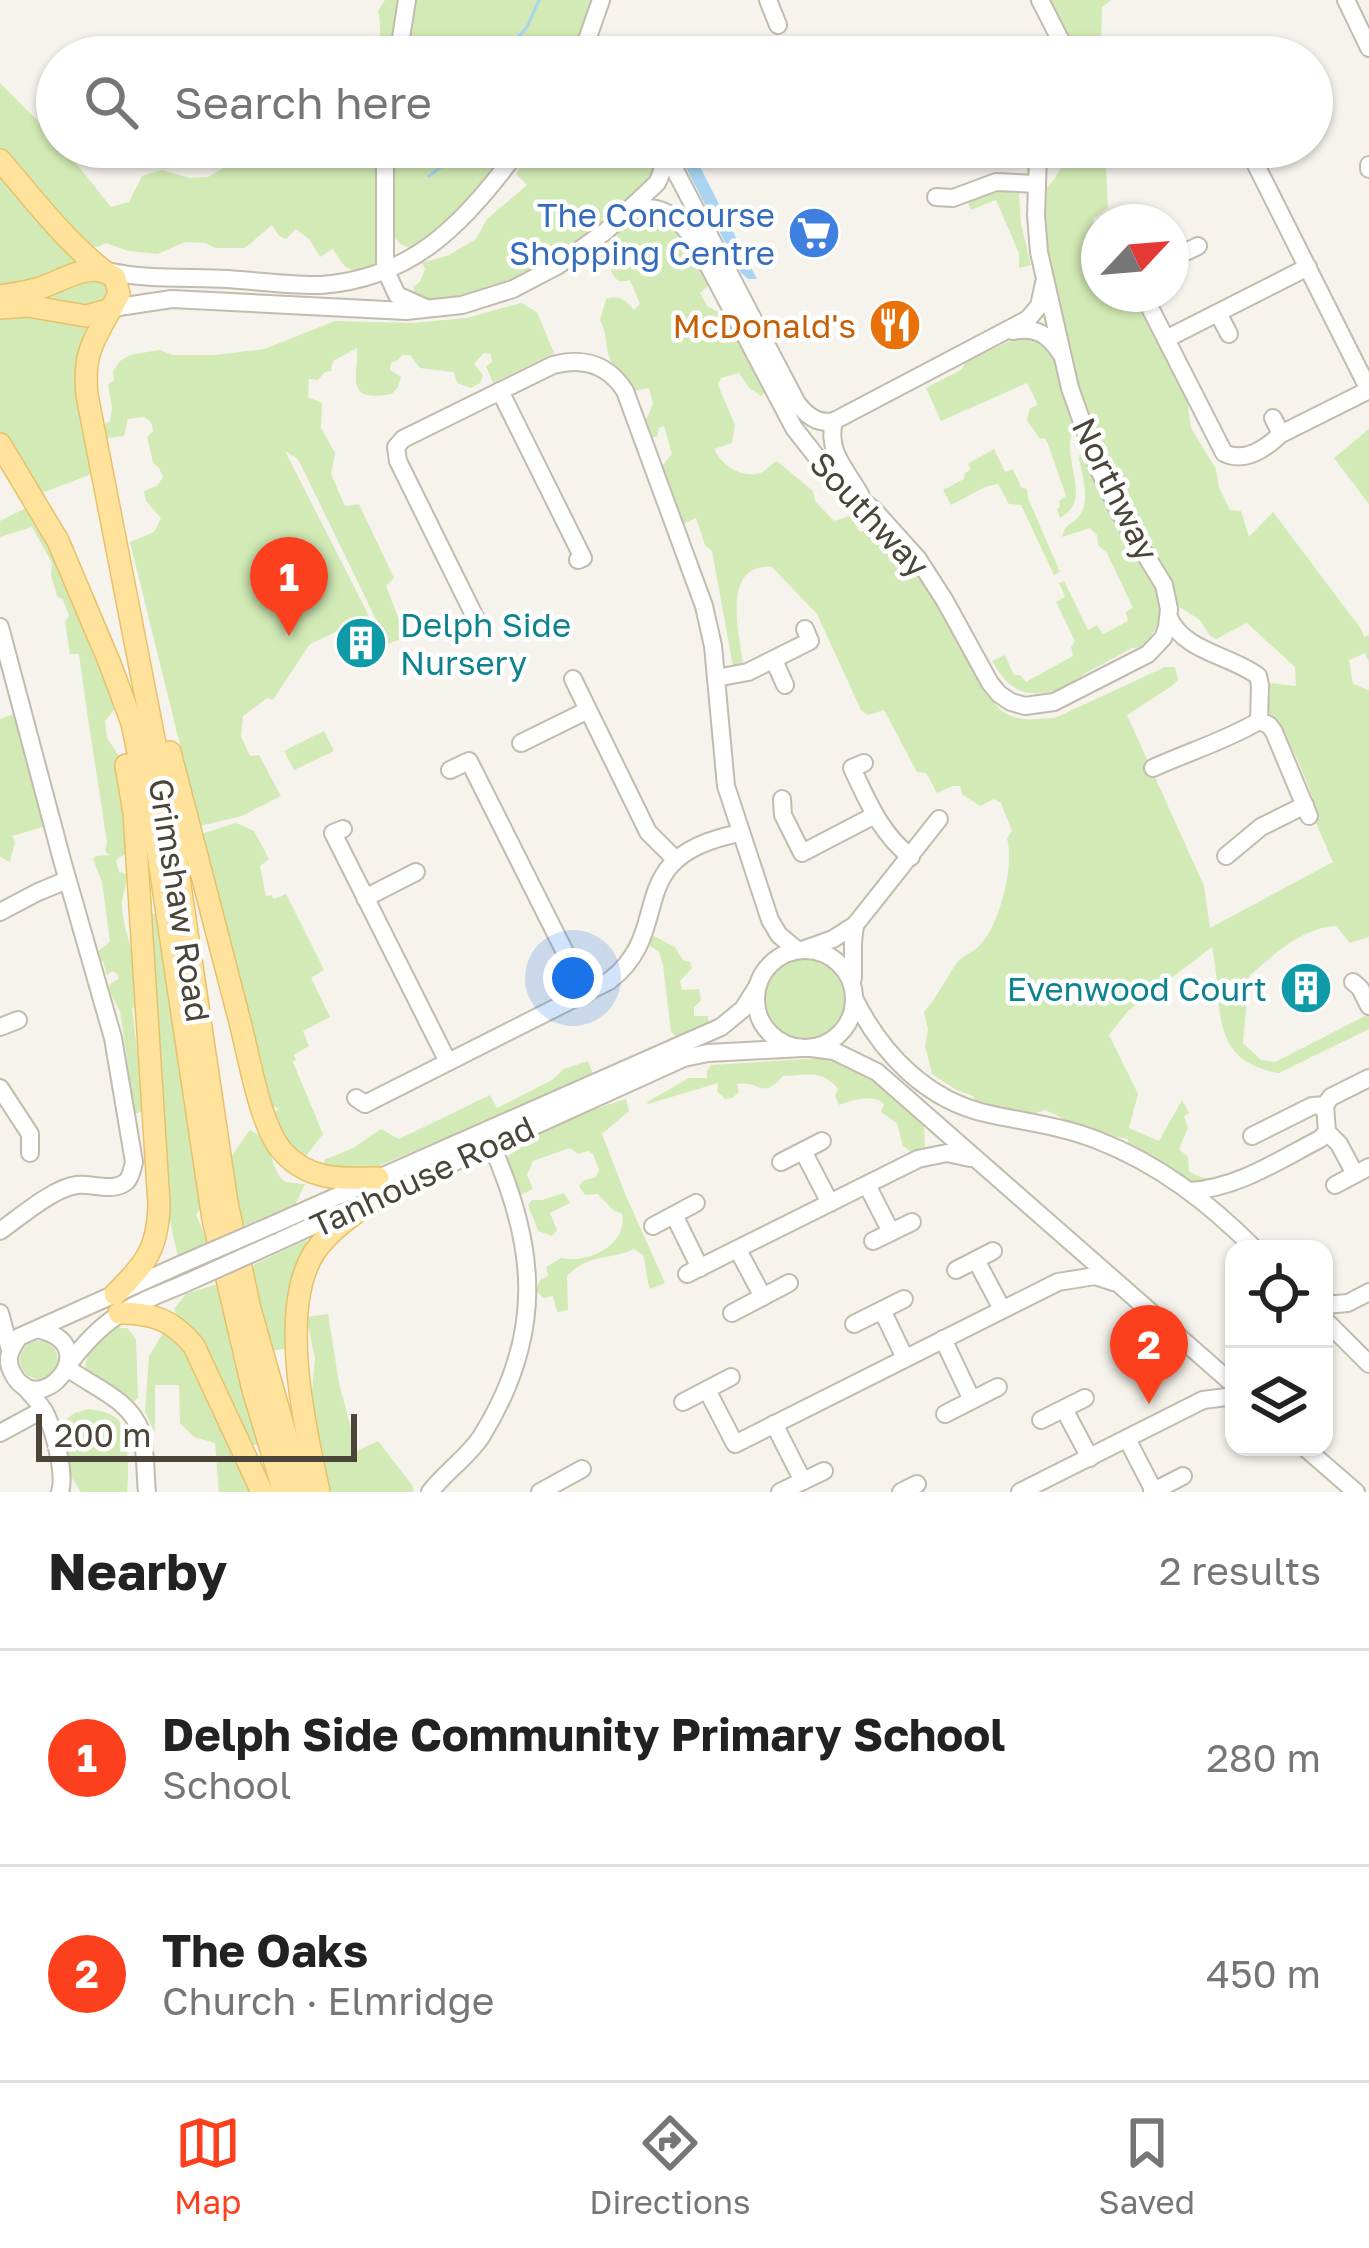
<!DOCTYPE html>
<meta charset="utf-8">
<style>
body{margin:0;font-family:"Golos Text",sans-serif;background:#f6f6f6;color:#222}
.controls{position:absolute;right:36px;bottom:36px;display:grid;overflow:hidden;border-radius:24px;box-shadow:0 3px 9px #0004}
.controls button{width:108px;height:108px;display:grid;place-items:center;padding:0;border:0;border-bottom:3px solid #e0e0e0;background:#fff;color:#222;font:60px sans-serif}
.compass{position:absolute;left:1081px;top:204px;width:108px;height:108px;border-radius:50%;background:#fff;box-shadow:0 3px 9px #0004;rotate:64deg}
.scale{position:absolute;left:36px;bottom:30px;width:321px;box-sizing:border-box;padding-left:12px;border:6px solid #4b4439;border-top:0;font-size:33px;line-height:42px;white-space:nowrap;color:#4b4439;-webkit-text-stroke:9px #fff;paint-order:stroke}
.you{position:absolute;left:573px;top:978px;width:42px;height:42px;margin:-30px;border:9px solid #fff;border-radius:50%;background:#1a73e8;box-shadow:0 0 0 18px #1a73e833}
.badge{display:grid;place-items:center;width:78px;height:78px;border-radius:50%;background:#fc3f1d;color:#fff;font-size:39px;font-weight:700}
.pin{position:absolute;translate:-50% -99px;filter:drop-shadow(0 3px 6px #0008)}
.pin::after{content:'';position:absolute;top:63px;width:42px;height:36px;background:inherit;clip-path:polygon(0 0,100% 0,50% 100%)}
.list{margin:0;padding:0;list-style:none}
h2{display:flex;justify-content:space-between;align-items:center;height:156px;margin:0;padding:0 48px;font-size:51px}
h2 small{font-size:39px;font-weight:400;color:#767676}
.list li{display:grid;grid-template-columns:78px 1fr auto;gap:36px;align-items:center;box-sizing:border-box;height:216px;padding:0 48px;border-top:3px solid #e0e0e0}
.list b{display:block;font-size:45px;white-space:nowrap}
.list p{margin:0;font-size:39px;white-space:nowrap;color:#767676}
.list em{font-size:39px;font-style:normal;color:#767676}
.icon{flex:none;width:66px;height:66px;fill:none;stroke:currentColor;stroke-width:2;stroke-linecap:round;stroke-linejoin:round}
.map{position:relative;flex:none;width:1369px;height:1492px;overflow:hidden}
.search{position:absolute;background:#fff;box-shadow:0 3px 9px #0004;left:36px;right:36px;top:36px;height:132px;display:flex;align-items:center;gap:30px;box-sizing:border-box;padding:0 42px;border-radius:66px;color:#767676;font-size:45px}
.sheet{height:588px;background:#fff}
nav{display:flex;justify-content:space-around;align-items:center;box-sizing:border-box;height:168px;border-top:3px solid #e0e0e0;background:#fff;font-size:33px;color:#767676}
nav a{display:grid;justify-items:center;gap:6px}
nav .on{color:#fc3f1d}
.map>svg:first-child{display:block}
.green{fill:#d2eab5}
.water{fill:#a9d4f2}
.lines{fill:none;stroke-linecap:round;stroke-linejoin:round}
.stream{stroke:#a9d4f2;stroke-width:3}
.minor-casing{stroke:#c2bbae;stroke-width:20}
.major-casing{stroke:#e6c16a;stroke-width:24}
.minor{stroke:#fff;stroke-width:16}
.major{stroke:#ffe39c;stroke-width:21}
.minor-bridge-casing{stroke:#c2bbae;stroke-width:20;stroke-linecap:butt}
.minor-bridge{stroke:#fff;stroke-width:16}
.labels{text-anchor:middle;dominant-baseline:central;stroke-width:9;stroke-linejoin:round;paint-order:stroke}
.shop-label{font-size:33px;fill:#366cbe;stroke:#fff;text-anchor:end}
.food-label{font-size:33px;fill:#c56008;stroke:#fff;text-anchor:end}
.street-label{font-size:33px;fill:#4b4439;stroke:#fff}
.culture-label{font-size:33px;fill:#0d838f;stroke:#fff;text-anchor:start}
</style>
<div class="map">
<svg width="1369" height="1492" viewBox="0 0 1369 1492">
<rect width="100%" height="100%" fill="#f6f3ec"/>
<g class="green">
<path d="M385 0H598L575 57H365C382 44 382 31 378 11Z"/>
<polygon points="1051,0 1111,0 1102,7 1101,46 1105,57 1072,56 1053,11"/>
<path d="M0 83 57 140V147H63L111 207 129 202 142 176 162 170 190 178 208 177 244 156 247 147H301L312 163 338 147H378L382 255 375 265C349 276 346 270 333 249L320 257 310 240 296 229 286 239 279 236 272 225 245 248H215L206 243 185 242 158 254 128 251 106 243 98 247 85 244 0 147Z"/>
<path d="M396 147H516L467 210 413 249C406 246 401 246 396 239 383 224 389 165 396 147Z"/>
<path d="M571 147H655L657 153 655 175 645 188 632 193 607 227 516 283 433 306 415 297 413 287 420 282 425 269 422 263 449 255 476 239 487 219 527 185 517 175C519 159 531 160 542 166L562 157Z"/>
<path d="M1072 147H1105L1108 208 1093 219 1099 257V294H1137L1186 391 1191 428 1216 469 1219 488 1230 510 1241 511 1249 537 1273 512 1361 629 1364 637 1369 635V662L1365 653 1349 660 1353 684 1369 690V937L1350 943 1336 926C1301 928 1275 954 1249 976L1243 1043 1261 1060 1275 1062 1369 1014V1029L1279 1073C1206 1061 1224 1003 1212 947L1128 1011 1109 1035 1138 1094 1129 1128 1159 1141 1182 1100 1189 1113 1184 1116 1188 1128 1179 1149 1188 1157 1189 1171C1211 1186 1220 1174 1243 1170L1191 1189 1128 1147V1139C1121 1137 1114 1137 1107 1136 1085 1133 1065 1118 1045 1110L1025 1116 978 1104 973 1096 955 1089 932 1074 925 1046 928 1029 924 1012C937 997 945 980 956 964 962 955 971 954 978 947 999 929 1015 864 1007 839L1012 831 1001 803 994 799 980 806 962 794 960 786H953L937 793 926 773 917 772 884 710 868 715 861 710 817 614 772 567C721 563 739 633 743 664L733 666 712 551 705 545 696 518 683 524 662 466 672 454 664 426 659 428 657 437H652L646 420 653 404 649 388 633 391C623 379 609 365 607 348 605 336 606 332 600 320L606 299C620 295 625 300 634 310L640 304 630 280C619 283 616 281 611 271L618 246 617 233 632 222 640 227 662 222 681 226 710 284 700 293 707 306 730 318 768 390 761 396 749 388 739 373 721 378 718 385 735 425 732 443 714 449C721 464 741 479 760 473 766 471 771 464 777 461L813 491 815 501 834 521 850 516 860 532 875 528 888 540 886 546 892 554 904 556C928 587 947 619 966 653 974 669 987 698 1001 710 1014 722 1041 720 1057 717L1165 667H1175L1178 680 1172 686 1127 715 1204 886 1210 928 1333 862 1315 821 1320 818C1306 781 1294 741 1268 712L1270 683 1296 686 1295 667 1247 623 1216 639 1210 636 1200 620 1175 604 1121 501 1086 419 1044 250 1043 192 1055 178Z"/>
<polygon points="0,167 84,264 0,290"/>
<polygon points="999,188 1019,194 1021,224 1031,265 1019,268 1019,253 996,200 971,210 967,199"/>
<polygon points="83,277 106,283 107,298 96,308 40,301 48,293"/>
<path d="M521 303 537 312 554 353 493 383 486 366 492 362 491 354 484 353 474 364 483 375 480 383 471 388 457 383 454 372 420 368 410 355H402L398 360 391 363 390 370 401 377 398 387 392 394C342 403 359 375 357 348L333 361 331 371 325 372 318 380 309 379 308 397 322 403 321 428 335 453 331 474 345 506 359 504 394 578 386 586 406 637 388 644 298 459 285 451 369 616 310 644 273 700 267 698 243 716 241 736 250 756 259 755 281 796 242 816 200 826 130 542 154 532 161 518 146 501 144 491 157 486 163 477 159 468 153 463 147 437 153 431 151 422 144 417 128 419 124 436 107 438 105 424 110 421 112 407 108 385 114 380 113 371 120 361 130 355 159 350 173 355H215L264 349 335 321 412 323 466 318Z"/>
<polygon points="0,313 98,320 91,332 97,472 39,494 0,432"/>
<path d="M1012 340C1029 339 1041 339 1052 353L1075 427C1057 456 1096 498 1060 518L1057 509 1060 507 1059 501 1066 496 1048 444 1045 438 1040 439 1027 420 1030 408 1038 405 1027 383 941 421 926 388 961 370 966 362Z"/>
<polygon points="1369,429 1369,504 1334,458"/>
<polygon points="994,449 1005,472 1013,469 1021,487 1027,489 1028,498 1060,572 1054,575 1021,505 1009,504 998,484 985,487 951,505 943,490 964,479 965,473 971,469 968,464"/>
<path d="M1086 452 1156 586 1161 616 1149 641 1142 647 1132 648 1084 674 1063 693C1045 689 1061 691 1042 693 1017 696 1004 682 992 661L1005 655 1014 675H1020L1026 682 1073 656 1071 647 1075 641 1056 602 1065 597 1059 583 1064 581 1088 630 1097 625 1103 634 1128 621 1126 612 1133 608 1107 553 1098 545 1097 535 1090 528 1062 537C1067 520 1073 526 1081 513 1090 500 1082 474 1079 459L1080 454Z"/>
<path d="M28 507 36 517 89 635C89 652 97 663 104 677 110 687 112 699 114 710L105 721 107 738 121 759 128 852 116 860 119 872 126 874C127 886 123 893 122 903 122 923 130 943 135 962L148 914H158L203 1205 196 1215 208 1242 178 1257 166 1203 139 1005 132 1008 144 1111 135 1114 120 1011 109 991 110 984 119 979 117 974 112 971 107 975 103 962 97 958V952L110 942 102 882 93 859 96 856 109 855 105 851 107 843C98 780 87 717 79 654H70L65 622 69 616 63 600 57 596 51 575 52 563 32 527 0 537V521Z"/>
<polygon points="13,714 46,826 12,836 15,842 10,862 0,857 0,719"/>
<polygon points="324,731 334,751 294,770 284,751"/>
<polygon points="236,823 254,831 269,859 260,866 266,896 271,895 274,899 286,894 324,970 311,978 330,1017 303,1031 309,1046 294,1055 296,1060 293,1062 323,1134 302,1161 290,1150 273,1113 279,1109 272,1106 201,834"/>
<polygon points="650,934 675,947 683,960 690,962 692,968 680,981 682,990 699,989 701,1001 694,1007 694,1016 708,1016 709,1026 682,1041 671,1032 663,965 659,952 646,943"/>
<circle cx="806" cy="999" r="44"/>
<path d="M823 1058 857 1069 864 1067 924 1126 925 1147 914 1154 903 1146 897 1123 881 1112 884 1104C873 1093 852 1100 839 1105L835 1096 838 1089C824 1069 805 1075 783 1076 762 1101 761 1080 737 1084L739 1092 732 1098 725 1099 717 1091 718 1083 648 1104 647 1102 689 1078H707V1071L711 1065Z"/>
<polygon points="588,1061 594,1077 380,1165 374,1173 325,1167 324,1160 353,1148 381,1129 399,1139 490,1095 497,1108 552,1080 564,1069"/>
<path d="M626 1099 629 1111 602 1134 626 1196 665 1283 650 1289C645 1276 647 1267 643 1255L634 1249C609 1261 591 1252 567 1276L568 1310 557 1312 553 1296 544 1298 536 1291 540 1280 548 1276 546 1267 561 1258C588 1264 628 1245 622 1214L613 1210 598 1194 585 1195 579 1186 583 1181 596 1177 599 1170 593 1154 588 1151 578 1154 570 1148 533 1161 527 1175 533 1189 521 1195C517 1185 507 1170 508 1159 510 1135 604 1106 626 1099Z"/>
<path d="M250 1130C276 1142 269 1170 284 1181 288 1183 301 1184 305 1184L292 1211 275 1214 243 1226 229 1160Z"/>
<polygon points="564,1193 570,1203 550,1213 557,1230 552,1236 538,1231 528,1205 532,1200 542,1200"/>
<polygon points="306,1240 311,1247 290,1348 270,1351 251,1266"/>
<polygon points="217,1284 261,1443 247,1447 174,1309 186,1294"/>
<polygon points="328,1314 339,1383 357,1451 378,1441 412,1485 414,1492 327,1492 311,1402 315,1358 306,1317"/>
<path d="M118 1325 120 1328H127L136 1339 138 1398 132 1403 86 1373C82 1354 101 1334 118 1325Z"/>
<polygon points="167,1326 180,1335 258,1492 219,1492 215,1443 194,1437 180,1423 179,1385 155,1385 155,1433 145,1412 149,1356"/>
<circle cx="39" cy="1360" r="19"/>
<path d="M89 1409C100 1411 111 1412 118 1420 129 1433 129 1476 127 1492H81L68 1472 59 1426 74 1413Z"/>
</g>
<polygon class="water" points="675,147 690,147 757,279 748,279 741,273"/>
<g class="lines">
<g class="stream">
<polyline points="501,57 527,27 539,0"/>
<polyline points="429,176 451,159 457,147"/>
</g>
<g class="minor-casing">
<g id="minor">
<polyline points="768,0 778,25"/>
<polyline points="1040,0 1069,57"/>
<polyline points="1346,0 1369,48"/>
<polyline points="1196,47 1201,57"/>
<polyline points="398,57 407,0"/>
<polyline points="581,57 601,0"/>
<polyline points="385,147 385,269 397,295 426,308"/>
<polyline points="1247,147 1369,390 1281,434 1273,418"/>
<path d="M666 153 797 403C806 415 818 425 834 421L1028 319 1039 306 1044 283"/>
<polyline points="1369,165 1369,169"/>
<polyline points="936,197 953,198 996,182 1037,184"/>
<path d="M624 214C658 199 676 215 696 242L794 428 830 474 874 510 918 559 945 601 990 683 999 694 1011 702 1025 706 1054 702 1148 654 1163 638 1167 627 1169 609 1164 585 1121 515 1099 470 1070 388 1039 252 1036 215 1038 155 1041 147"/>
<polyline points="1171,259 1198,246"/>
<path d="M107 271C147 280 187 277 228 279 258 281 291 286 321 285 418 278 467 218 521 147"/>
<path d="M1143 294 1224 453C1245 463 1265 449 1281 434"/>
<path d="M112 308 172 299 406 311 462 305 513 289 557 266 606 231 657 183C664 170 664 161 662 147"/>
<polyline points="1218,313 1229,334"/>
<path d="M1013 331C1036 326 1049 335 1061 354"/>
<polyline points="1166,339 1308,267"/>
<polyline points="500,391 583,558 578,560"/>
<path d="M834 421C826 452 847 470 861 496"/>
<path d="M1169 618C1185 652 1230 655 1258 676L1260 685 1259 721 1269 725 1274 732 1309 816"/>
<path d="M478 623 398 461 396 447 403 439 553 365C583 357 608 364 625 391L704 606 713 646 726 786 770 920 779 935 797 950"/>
<path d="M0 627 62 860 113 1038 134 1162C133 1167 130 1177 127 1181 114 1193 92 1183 77 1185 53 1188 20 1217 0 1231"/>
<polyline points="774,660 785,685"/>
<polyline points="716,678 748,672 810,641 805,629"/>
<polyline points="573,679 648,832 675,859"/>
<polyline points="521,743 588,710"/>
<path d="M864 763 852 768C868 802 881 834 911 857"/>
<path d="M1153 768C1188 752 1225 741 1259 721"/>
<polyline points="450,770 469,761 586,994"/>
<polyline points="782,799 783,815 802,853 875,815"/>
<polyline points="343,829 333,833 448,1062"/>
<polyline points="1226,856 1261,827 1305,805"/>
<polyline points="365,898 416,872"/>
<polyline points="0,912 38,892 67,880"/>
<polyline points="805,949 833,939 855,925 939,819"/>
<circle cx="805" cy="999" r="49"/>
<polyline points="853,978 853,942 855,925"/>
<polyline points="1353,982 1360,988 1369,1006"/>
<path d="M854 998C881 1053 927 1101 989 1114 1025 1122 1062 1126 1097 1140 1159 1164 1208 1202 1255 1249"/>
<polyline points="0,1027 18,1020"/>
<polyline points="811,1048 834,1051 877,1072 1234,1385"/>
<polyline points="0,1088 30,1134 30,1153"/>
<path d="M356 1098 365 1104 609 981C678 929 617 857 740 833"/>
<polyline points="1325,1105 1327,1132 1339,1144 1355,1174"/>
<polyline points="1252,1136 1312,1106 1325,1105 1331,1097 1369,1078"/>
<polyline points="803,1151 830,1203"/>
<polyline points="781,1162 822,1141"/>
<polyline points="867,1185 891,1232"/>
<polyline points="1335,1185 1369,1167"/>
<path d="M1190 1191C1238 1188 1279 1160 1320 1139L1327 1132"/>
<polyline points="377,1197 684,1058 708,1053 802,1048"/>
<polyline points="674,1215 700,1268"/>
<polyline points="272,1225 721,1027 743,1009 758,985"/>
<polyline points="653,1226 696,1203"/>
<polyline points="873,1241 912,1222"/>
<polyline points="275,1243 354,1207"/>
<polyline points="738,1250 763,1297"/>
<polyline points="976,1260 1002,1309"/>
<polyline points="956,1270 993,1251"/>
<polyline points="687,1274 918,1159 947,1153 970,1158"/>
<polyline points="1324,1305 1348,1303 1369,1292"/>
<polyline points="882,1310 905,1358"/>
<polyline points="0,1313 10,1350"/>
<polyline points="732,1313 789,1283"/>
<polyline points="1324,1319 1369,1364"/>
<polyline points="854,1324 904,1299"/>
<path d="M40 1330C107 1346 37 1424 12 1372 5 1359 11 1348 19 1337L182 1264"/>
<polyline points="943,1339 972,1400"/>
<path d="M68 1365C105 1315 130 1306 186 1283"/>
<path d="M67 1368C92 1386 131 1400 141 1432 146 1450 145 1473 147 1492"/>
<path d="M23 1385C29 1392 37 1400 42 1408 53 1424 66 1473 60 1492"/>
<polyline points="707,1390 735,1444 1058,1282 1095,1276 1113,1282"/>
<polyline points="683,1402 731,1377"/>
<polyline points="1064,1409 1090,1458"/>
<polyline points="945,1414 998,1387"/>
<polyline points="1041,1420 1085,1398"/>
<polyline points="774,1424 803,1481"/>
<polyline points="0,1433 35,1414 45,1412"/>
<polyline points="1127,1439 1154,1491"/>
<polyline points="1304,1447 1356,1492"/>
<path d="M430 1492C445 1472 467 1458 481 1437 544 1336 538 1249 491 1144"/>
<polyline points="540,1492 582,1469"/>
<polyline points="780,1492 824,1471"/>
<polyline points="901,1492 917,1484"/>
<polyline points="1020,1492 1203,1400 1234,1396"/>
<polyline points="1152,1492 1183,1476"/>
</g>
</g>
<g class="major-casing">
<g id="major">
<path d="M0 160C33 198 64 240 104 271"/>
<path d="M0 296C13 294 27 292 40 288 65 280 91 259 115 278L119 294 111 309 86 316 28 306 0 308"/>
<path d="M111 309C92 342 83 356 87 395L172 831 227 1203 250 1309 302 1492"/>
<polyline points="0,444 58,541 110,664 132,723 156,840 213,1219 253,1390 284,1492"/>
<path d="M170 752C194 842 217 932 240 1022 249 1056 260 1127 283 1152 309 1181 343 1179 378 1178"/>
<path d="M115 1294C146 1264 158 1248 159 1204L134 813 126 765"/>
<path d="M119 1313C153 1313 173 1320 194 1346L262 1492"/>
<path d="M319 1492C305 1429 278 1310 314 1253 331 1227 360 1210 385 1193"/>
</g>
</g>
<use href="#minor" class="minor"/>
<use href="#major" class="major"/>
<g class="minor-bridge-casing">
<g id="minor-bridge">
<polyline points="182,1264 272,1225"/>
<polyline points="186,1283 275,1243"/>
</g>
</g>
<use href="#minor-bridge" class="minor-bridge"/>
</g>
<defs>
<g id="supermarket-disc" transform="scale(2.7)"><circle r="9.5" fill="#3f7fe0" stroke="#fff"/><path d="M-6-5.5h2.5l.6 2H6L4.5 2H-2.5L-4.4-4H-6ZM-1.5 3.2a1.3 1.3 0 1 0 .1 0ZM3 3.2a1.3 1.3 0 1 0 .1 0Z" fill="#fff"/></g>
<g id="restaurant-disc" transform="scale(2.7)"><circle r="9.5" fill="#e8710a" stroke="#fff"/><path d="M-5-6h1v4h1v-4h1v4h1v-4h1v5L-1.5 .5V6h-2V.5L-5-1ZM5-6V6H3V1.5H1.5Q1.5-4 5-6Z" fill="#fff"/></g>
<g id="building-disc" transform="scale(2.7)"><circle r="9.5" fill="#0f9aa8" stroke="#fff"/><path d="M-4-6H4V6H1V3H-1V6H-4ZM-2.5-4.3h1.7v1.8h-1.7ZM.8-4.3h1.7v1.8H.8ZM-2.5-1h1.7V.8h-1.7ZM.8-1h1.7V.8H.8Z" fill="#fff"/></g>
</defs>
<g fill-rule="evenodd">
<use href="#supermarket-disc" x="814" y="233"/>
<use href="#restaurant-disc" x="895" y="325"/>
<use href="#building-disc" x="361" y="643"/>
<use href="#building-disc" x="1306" y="988"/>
</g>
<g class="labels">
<g class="shop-label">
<text x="775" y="214">The Concourse<tspan x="775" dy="38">Shopping Centre</tspan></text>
</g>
<g class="food-label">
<text x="856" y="325">McDonald's</text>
</g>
<g class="street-label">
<text transform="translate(1116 489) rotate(64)">Northway</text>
<text transform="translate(870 514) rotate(47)">Southway</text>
<text transform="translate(180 900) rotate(81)">Grimshaw Road</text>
<text transform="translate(422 1176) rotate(-25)">Tanhouse Road</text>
</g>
<g class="culture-label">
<text x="400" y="624">Delph Side<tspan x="400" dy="38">Nursery</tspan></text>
<text x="1267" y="988" text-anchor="end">Evenwood Court</text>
</g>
</g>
</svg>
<div class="controls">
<button><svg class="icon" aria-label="locate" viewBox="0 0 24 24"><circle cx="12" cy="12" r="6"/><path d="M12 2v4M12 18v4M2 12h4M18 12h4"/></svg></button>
<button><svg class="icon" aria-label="layers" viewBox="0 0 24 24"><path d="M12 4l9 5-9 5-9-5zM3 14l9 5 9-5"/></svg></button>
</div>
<svg class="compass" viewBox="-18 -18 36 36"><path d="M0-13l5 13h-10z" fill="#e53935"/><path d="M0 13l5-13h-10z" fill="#767676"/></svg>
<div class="scale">200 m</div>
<div class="you"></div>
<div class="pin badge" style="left:289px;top:636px">1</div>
<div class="pin badge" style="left:1149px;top:1404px">2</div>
<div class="search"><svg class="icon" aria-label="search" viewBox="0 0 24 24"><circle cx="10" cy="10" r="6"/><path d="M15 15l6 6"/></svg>Search here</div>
</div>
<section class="sheet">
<h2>Nearby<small>2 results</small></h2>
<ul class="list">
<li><span class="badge">1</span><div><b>Delph Side Community Primary School</b><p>School</p></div><em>280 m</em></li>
<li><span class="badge">2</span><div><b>The Oaks</b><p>Church · Elmridge</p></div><em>450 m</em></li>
</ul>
</section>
<nav>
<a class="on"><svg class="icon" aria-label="map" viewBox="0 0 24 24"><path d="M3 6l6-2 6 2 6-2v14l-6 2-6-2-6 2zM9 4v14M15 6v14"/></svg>Map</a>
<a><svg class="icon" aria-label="directions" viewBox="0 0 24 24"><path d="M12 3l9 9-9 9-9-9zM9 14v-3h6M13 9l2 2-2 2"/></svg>Directions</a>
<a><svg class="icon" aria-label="saved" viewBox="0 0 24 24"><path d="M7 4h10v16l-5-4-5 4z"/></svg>Saved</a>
</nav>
